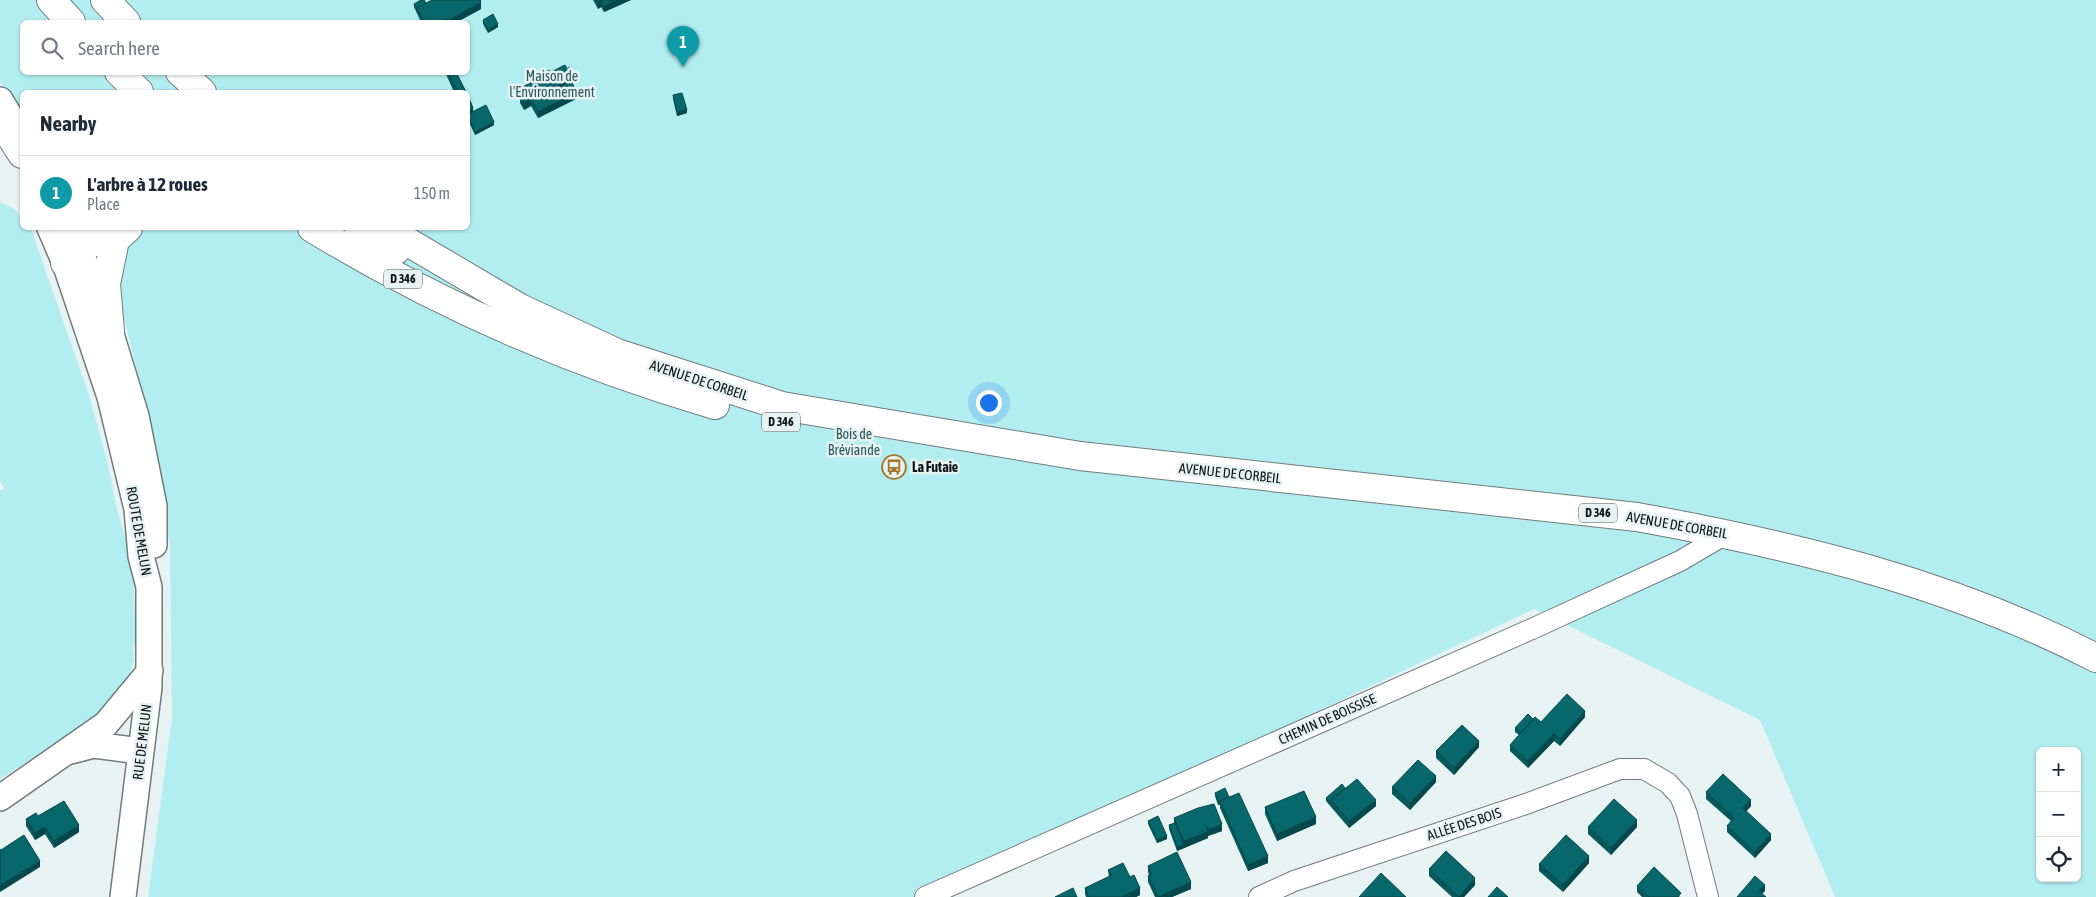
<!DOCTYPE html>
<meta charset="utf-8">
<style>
body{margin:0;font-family:"Asap Condensed",sans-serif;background:#f6f6f7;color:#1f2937}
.controls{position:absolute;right:15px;bottom:15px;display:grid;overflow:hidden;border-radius:8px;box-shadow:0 1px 4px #0004}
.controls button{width:45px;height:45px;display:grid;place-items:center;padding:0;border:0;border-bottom:1px solid #e0e1e3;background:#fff;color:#1f2937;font:25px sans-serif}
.you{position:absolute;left:988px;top:402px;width:18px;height:18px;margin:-12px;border:4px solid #fff;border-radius:50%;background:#1a73e8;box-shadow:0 0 0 8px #1a73e833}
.badge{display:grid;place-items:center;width:32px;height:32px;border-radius:50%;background:#a6742a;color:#fff;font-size:16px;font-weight:700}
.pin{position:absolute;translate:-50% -41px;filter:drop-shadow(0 1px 2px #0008)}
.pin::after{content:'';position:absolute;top:26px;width:18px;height:15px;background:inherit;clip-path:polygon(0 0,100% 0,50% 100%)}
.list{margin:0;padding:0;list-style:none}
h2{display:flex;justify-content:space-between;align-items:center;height:65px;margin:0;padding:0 20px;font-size:21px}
h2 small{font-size:16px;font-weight:400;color:#747a83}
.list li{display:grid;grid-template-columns:32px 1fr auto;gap:15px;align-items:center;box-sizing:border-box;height:75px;padding:0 20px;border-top:1px solid #e0e1e3}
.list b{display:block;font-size:19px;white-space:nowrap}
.list p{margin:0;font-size:16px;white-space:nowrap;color:#747a83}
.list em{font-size:16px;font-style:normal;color:#747a83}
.icon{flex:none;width:28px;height:28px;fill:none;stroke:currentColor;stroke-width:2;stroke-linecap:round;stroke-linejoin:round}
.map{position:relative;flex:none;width:2096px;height:897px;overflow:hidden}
.search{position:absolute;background:#fff;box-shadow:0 1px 4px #0004;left:20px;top:20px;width:450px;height:55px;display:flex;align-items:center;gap:12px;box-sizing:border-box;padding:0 18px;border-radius:8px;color:#747a83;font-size:19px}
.panel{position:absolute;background:#fff;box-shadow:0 1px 4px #0004;left:20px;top:90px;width:450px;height:140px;border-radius:8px}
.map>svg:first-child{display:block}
.green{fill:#b2eef0;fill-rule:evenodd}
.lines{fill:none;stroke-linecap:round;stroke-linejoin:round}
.minor-casing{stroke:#717b7b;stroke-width:22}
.tertiary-casing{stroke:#717b7b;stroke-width:28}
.primary-casing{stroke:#717b7b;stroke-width:30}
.minor{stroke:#fff;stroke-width:20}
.tertiary{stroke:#fff;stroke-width:25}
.primary{stroke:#fff;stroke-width:28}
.wall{fill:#07595c}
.shaded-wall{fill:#06484b}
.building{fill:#08676b;stroke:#06484b}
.labels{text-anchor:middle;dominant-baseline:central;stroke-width:5;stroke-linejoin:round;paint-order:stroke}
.shield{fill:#e7f2f3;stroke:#505656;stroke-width:1}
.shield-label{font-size:12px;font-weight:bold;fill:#0f1313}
.park-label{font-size:14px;fill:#2a585a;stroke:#e7f2f3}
.street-label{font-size:14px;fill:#0f1313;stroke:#e7f2f3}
.poi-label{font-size:14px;font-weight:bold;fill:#0f1313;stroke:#e7f2f3;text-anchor:start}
</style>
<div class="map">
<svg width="2096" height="897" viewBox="0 0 2096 897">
<rect width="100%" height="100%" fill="#e7f2f3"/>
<g class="green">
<path d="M0 0H2096V897H1835L1760 720 1534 609 924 897H148L172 717 170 547 153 436 115 282 89 228H468V92H22V115L0 82ZM22 22H468V72H22ZM2040 751H2077V878H2040Z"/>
<path d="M0 202C14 208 22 211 22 228L31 229 89 395 108 464 117 510 133 563 136 644 133 646 134 661 126 686 111 707 0 779V490L4 489 0 480Z"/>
</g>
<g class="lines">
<g class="minor-casing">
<g id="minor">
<polyline points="925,897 1534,628 1680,561 1726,534"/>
<polyline points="1259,897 1294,881 1526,804 1620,769 1644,769 1668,783 1680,796 1687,814 1708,897"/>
</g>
</g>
<g class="tertiary-casing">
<g id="tertiary">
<polyline points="0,100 22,136"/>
<polyline points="50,228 65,263 110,397 137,509 141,556 149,587 149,687 123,897"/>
<polyline points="72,228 110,331 136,416 154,506 154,545"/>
<polyline points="71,751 94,745 140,751"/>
<polyline points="0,798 106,724 150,671"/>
</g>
</g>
<g class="primary-casing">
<g id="primary">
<polyline points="51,0 71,22"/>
<polyline points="105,0 126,22"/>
<polyline points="119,72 139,92"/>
<polyline points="180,72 202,92"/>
<polyline points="0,120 22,154"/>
<polyline points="64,228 79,244 115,240"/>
<path d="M312 228C437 304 574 364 715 405"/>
<polyline points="359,228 396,250"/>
<path d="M384 228 520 308 617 353 782 406 1080 456 1637 517C1797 546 1951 583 2096 658"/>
<polyline points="65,263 90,229"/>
<polyline points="110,331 106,284 115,240 128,228"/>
</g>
</g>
<use href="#minor" class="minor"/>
<use href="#tertiary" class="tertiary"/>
<use href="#primary" class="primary"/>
</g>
<g class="wall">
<polygon points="593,0 631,0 604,12 601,7 598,9"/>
<polygon points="414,4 481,9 457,22 421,22 414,7"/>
<polygon points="483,20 498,27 488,33 483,24"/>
<polygon points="445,72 456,72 466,92 454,92"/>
<polygon points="551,72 575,81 572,83 578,98 538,118 531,106 524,110 520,103 520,97 522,96 521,88 538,79 538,75"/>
<polygon points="673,95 687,113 677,116 673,99"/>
<polygon points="468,96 473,111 494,125 475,135 468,120"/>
<polygon points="1585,717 1560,746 1554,741 1528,768 1510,751 1510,745 1519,735 1515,732 1515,728 1533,719 1541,722"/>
<polygon points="1479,747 1454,775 1436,758 1436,751"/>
<polygon points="1436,782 1410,810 1392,794 1392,787"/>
<polygon points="1345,788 1376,806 1349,828 1326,801 1326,798"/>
<polygon points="1706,792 1751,806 1746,811 1771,840 1755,858 1727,832 1727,826 1731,821 1706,799"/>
<polygon points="1215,793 1229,797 1268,863 1248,871 1220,808 1220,805 1218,805 1215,796"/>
<polygon points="1265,807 1316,824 1277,841 1265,814"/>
<polygon points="38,816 79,832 54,848 45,834 35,840 26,826 26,819"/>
<polygon points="1174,818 1222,831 1208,836 1208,838 1177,851 1169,829 1169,825 1174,823"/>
<polygon points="1148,821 1167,839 1157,843 1148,824"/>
<polygon points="1588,827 1637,827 1611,855 1588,834"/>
<polygon points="1589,863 1563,892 1539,871 1539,864"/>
<polygon points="1148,866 1191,889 1172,897 1155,897 1148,882 1148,876 1149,875 1148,872"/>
<polygon points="1429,869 1475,885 1464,897 1452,897 1429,876"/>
<polygon points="1108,870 1130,877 1140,895 1136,897 1086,897 1085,894 1085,888 1109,877"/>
<polygon points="1637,886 1681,897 1642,897 1637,892"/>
</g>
<g class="shaded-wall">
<polygon points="601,0 601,7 598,9 598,2"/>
<polygon points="617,0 631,0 604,12 604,6"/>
<polygon points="481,2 481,9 457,22 448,22 448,21"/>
<polygon points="447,19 447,22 440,22"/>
<polygon points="498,24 498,27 488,33 488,30"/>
<polygon points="572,78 575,78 575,81 560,91 558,85"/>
<polygon points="578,94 578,98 538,118 538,112 565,98"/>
<polygon points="531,99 531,106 524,110 524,103"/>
<polygon points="473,108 473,114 468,117 468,111"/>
<polygon points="687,110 687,113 677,116 677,112"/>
<polygon points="494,122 494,125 475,135 475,132"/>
<polygon points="1585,711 1585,717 1560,746 1560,739"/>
<polygon points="1554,734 1554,741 1528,768 1528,761"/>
<polygon points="1479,741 1479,747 1454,775 1454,768"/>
<polygon points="1436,776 1436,782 1410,810 1410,803"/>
<polygon points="1376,800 1376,806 1349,828 1349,821"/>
<polygon points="1751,800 1751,806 1743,815 1743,808"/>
<polygon points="1316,817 1316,824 1277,841 1277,834"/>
<polygon points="1637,820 1637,827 1611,855 1611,848"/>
<polygon points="1222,824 1222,831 1208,836 1208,830"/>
<polygon points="79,825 79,832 54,848 54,841"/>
<polygon points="45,827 45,834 35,840 35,833"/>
<polygon points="1208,832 1208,838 1177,851 1177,847 1184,845 1184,841"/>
<polygon points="1771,834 1771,840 1755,858 1755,852"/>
<polygon points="1167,836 1167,839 1157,843 1157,840"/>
<polygon points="1268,856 1268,863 1248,871 1248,865"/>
<polygon points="1589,856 1589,863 1563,892 1563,885"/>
<polygon points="40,861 40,867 0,892 0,885"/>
<polygon points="1475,878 1475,885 1464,897 1459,897"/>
<polygon points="1191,882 1191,889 1172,897 1158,897"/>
<polygon points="1765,885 1765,891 1759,897 1759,891"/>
<polygon points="1140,888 1140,895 1136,897 1122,897"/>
</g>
<g class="building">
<polygon points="421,0 424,0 426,3 417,8 417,9 414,4"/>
<polygon points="432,0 480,0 481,2 448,21 447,19 440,22 424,22 417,8"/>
<polygon points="597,0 617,0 604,6 601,0 598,2"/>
<polygon points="493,14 498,24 488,30 483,20"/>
<polygon points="565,65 572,78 558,85 565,98 538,112 531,99 524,103 520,97 524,94 521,88 539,78 538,75 549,70 551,72"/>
<polygon points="569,67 575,78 572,80 572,78 567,69"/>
<polygon points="448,72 456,72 466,92 458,92"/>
<polygon points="571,81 578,94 565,101 565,98 560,87"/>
<polygon points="682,93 687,110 677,112 673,95"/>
<polygon points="468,96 473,108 468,111"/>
<polygon points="486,105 494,122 475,132 468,117 468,114"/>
<polygon points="1567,694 1585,711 1560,739 1554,734 1528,761 1510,745 1535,717 1541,722"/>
<polygon points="1528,714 1533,719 1521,733 1515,728"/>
<polygon points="1462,725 1479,741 1454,768 1436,751"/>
<polygon points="1418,760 1436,776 1410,803 1392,787"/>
<polygon points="1723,774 1751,800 1743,808 1771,834 1755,852 1727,826 1734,818 1706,792"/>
<polygon points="1357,779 1376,800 1349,821 1331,800"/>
<polygon points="1342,784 1345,788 1331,800 1331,804 1326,798"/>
<polygon points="1225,788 1229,797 1218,802 1215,793"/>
<polygon points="1304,791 1316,817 1277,834 1265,807"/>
<polygon points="1239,793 1268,856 1248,865 1220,801"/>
<polygon points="1614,799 1637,820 1611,848 1588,827"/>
<polygon points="64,801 79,825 54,841 45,827 35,833 26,819 36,813 38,816"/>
<polygon points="1214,804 1222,824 1208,830 1207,826 1208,832 1184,841 1174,818 1198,808"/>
<polygon points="1158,816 1167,836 1157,840 1148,821"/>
<polygon points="1175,823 1184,845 1177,847 1169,825"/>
<polygon points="24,835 40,861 0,885 0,849 1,850"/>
<polygon points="1566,835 1589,856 1563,885 1539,864"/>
<polygon points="1446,851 1475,878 1459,897 1429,869"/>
<polygon points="1177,852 1191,882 1158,897 1148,876 1152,875 1148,866"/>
<polygon points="1123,863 1130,877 1134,875 1140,888 1122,897 1089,897 1085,888 1112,875 1108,870"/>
<polygon points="1654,867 1681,893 1678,897 1649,897 1637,886"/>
<polygon points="1381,873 1406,897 1359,897"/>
<polygon points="1755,876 1765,885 1759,891 1766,897 1737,897"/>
<polygon points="1497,887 1508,897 1488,897"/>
<polygon points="1073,888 1077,897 1055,897"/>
</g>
<defs>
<g id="bus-ring" transform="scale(1.25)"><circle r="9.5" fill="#e7f2f3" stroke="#a6742a" stroke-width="1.5"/><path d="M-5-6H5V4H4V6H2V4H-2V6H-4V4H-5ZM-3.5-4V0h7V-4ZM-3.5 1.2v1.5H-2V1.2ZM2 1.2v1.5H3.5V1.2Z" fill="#a6742a"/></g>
</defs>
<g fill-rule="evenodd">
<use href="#bus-ring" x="894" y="467"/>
</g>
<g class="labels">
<g class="shield">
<rect x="384" y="269.5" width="38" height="19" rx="4"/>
<rect x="762" y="412.5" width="38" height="19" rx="4"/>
<rect x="1579" y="503.5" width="38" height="19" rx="4"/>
</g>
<g class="shield-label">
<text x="403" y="279">D 346</text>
<text x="781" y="422">D 346</text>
<text x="1598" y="513">D 346</text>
</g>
<g class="park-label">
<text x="552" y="76">Maison de<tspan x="552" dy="16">l'Environnement</tspan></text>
<text x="854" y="434">Bois de<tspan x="854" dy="16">Bréviande</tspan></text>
</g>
<g class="street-label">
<text transform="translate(699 380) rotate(18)">AVENUE DE CORBEIL</text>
<text transform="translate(1230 473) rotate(6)">AVENUE DE CORBEIL</text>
<text transform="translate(1677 525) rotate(10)">AVENUE DE CORBEIL</text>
<text transform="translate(139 531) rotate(80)">ROUTE DE MELUN</text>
<text transform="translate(1327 719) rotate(-24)">CHEMIN DE BOISSISE</text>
<text transform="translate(142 742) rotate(-83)">RUE DE MELUN</text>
<text transform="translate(1464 824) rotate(-18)">ALLÉE DES BOIS</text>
</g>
<g class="poi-label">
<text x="912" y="467">La Futaie</text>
</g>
</g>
</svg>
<div class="controls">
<button>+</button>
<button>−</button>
<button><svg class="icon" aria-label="locate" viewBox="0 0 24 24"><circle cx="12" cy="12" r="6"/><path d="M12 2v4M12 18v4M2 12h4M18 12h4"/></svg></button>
</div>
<div class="you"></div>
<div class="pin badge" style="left:683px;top:67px;background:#0f9aa8">1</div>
<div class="search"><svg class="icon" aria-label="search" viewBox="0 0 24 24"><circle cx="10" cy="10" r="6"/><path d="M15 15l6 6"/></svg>Search here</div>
<section class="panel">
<h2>Nearby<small></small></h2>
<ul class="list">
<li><span class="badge" style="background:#0f9aa8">1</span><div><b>L'arbre à 12 roues</b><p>Place</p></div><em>150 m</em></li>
</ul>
</section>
</div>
